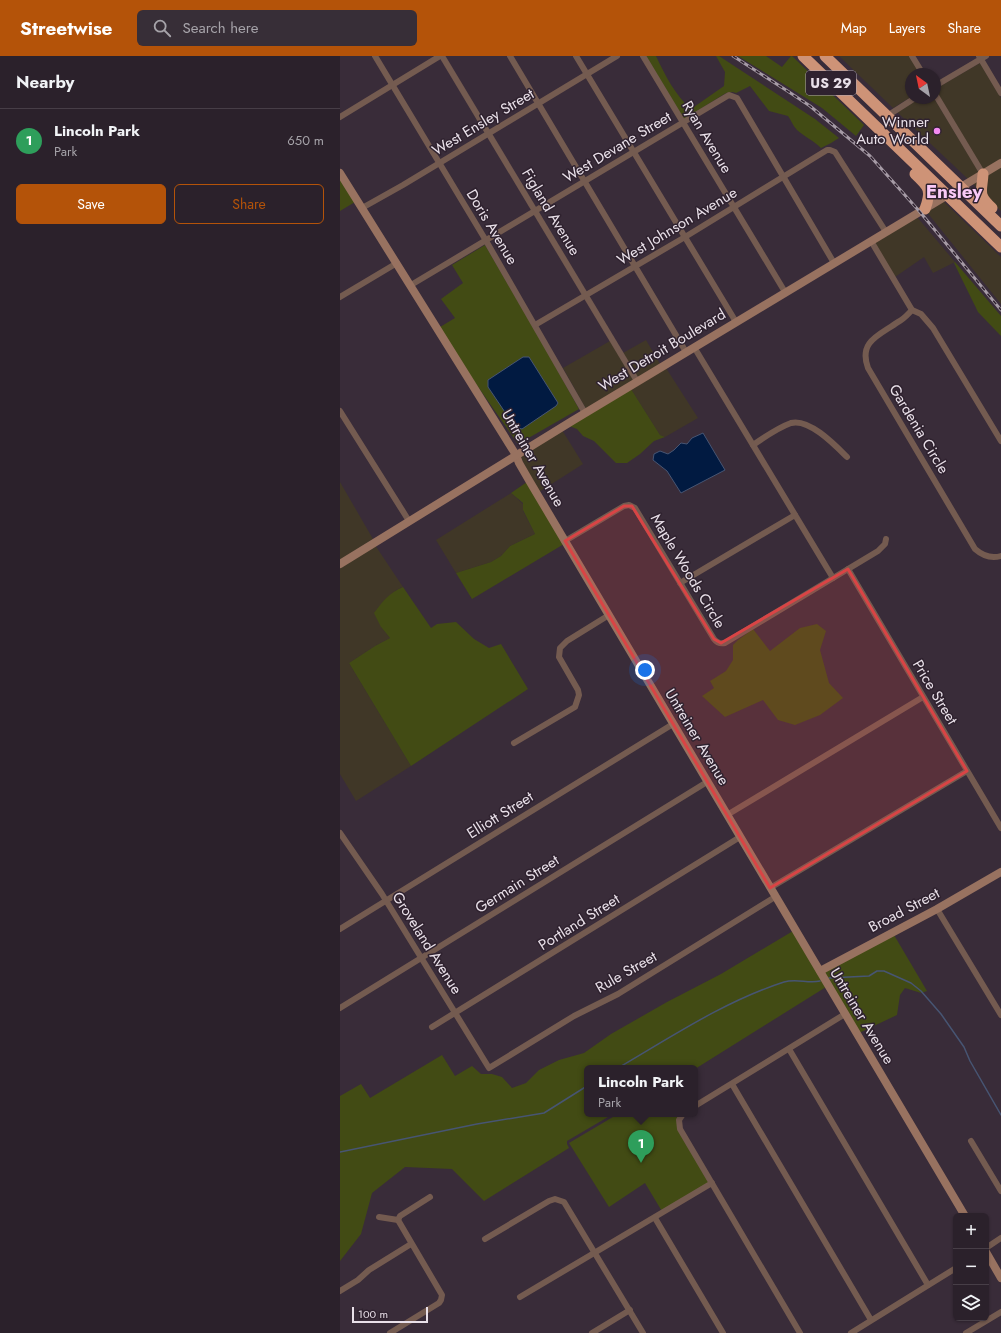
<!DOCTYPE html>
<meta charset="utf-8">
<style>
body{margin:0;font-family:Jost,sans-serif;background:#372e37;color:#f1f3f6}
.controls{position:absolute;right:12px;bottom:12px;display:grid;overflow:hidden;border-radius:6px;box-shadow:0 1px 3px #0004}
.controls button{width:36px;height:36px;display:grid;place-items:center;padding:0;border:0;border-bottom:1px solid #473e47;background:#2b212b;color:#f1f3f6;font:20px sans-serif}
.compass{position:absolute;left:565px;top:12px;width:36px;height:36px;border-radius:50%;background:#2b212b;box-shadow:0 1px 3px #0004;rotate:327deg}
.scale{position:absolute;left:12px;bottom:10px;width:76px;box-sizing:border-box;padding-left:4px;border:2px solid #e9e0e9;border-top:0;font-size:11px;line-height:14px;white-space:nowrap;color:#e9e0e9;-webkit-text-stroke:3px #2f222f;paint-order:stroke}
.you{position:absolute;left:305px;top:614px;width:14px;height:14px;margin:-10px;border:3px solid #fff;border-radius:50%;background:#1a73e8;box-shadow:0 0 0 6px #1a73e833}
.badge{display:grid;place-items:center;width:26px;height:26px;border-radius:50%;background:#b45309;color:#fff;font-size:13px;font-weight:700}
.pin{position:absolute;translate:-50% -33px;filter:drop-shadow(0 1px 2px #0008)}
.pin::after{content:'';position:absolute;top:21px;width:14px;height:12px;background:inherit;clip-path:polygon(0 0,100% 0,50% 100%)}
.popup{position:absolute;left:244px;top:1009px;width:114px;height:52px;box-sizing:border-box;display:grid;place-content:center;border-radius:6px;background:#2b212b;filter:drop-shadow(0 1px 3px #0005);font-size:13px;white-space:nowrap;color:#a6a3a9}
.popup b{font-size:15px;color:#f1f3f6}
.popup::after{content:'';position:absolute;left:50%;top:100%;margin-left:-8px;border:8px solid transparent;border-top-color:#2b212b}
.list{margin:0;padding:0;list-style:none}
h2{display:flex;justify-content:space-between;align-items:center;height:52px;margin:0;padding:0 16px;font-size:17px}
h2 small{font-size:13px;font-weight:400;color:#a6a3a9}
.list li{display:grid;grid-template-columns:26px 1fr auto;gap:12px;align-items:center;box-sizing:border-box;height:64px;padding:0 16px;border-top:1px solid #473e47}
.list b{display:block;font-size:15px;white-space:nowrap}
.list p{margin:0;font-size:13px;white-space:nowrap;color:#a6a3a9}
.list em{font-size:13px;font-style:normal;color:#a6a3a9}
.actions{display:flex;gap:8px;padding:12px 16px}
.actions a{flex:1;padding:9px 0;border:1px solid #b45309;border-radius:6px;text-align:center;font-size:14px;color:#b45309}
.actions .main{background:#b45309;color:#fff}
.icon{flex:none;width:22px;height:22px;fill:none;stroke:currentColor;stroke-width:2;stroke-linecap:round;stroke-linejoin:round}
.map{position:relative;flex:none;width:661px;height:1277px;overflow:hidden}
header{display:flex;align-items:center;gap:24px;box-sizing:border-box;height:56px;padding:0 20px;background:#b45309;color:#fff}
header strong{font-size:19px}
nav{display:flex;gap:22px;margin-inline-start:auto;font-size:14px}
.search{width:280px;height:36px;background:#372e37;display:flex;align-items:center;gap:10px;box-sizing:border-box;padding:0 14px;border-radius:6px;color:#a6a3a9;font-size:15px}
main{display:flex}
aside{flex:1;background:#2b212b}
.map>svg:first-child{display:block}
.commercial{fill:#403727}
.green{fill:#424b14}
.water{fill:#011a41;stroke:#475573}
.lines{fill:none;stroke-linecap:round;stroke-linejoin:round}
.stream{stroke:#475573;stroke-width:1.5}
.street{stroke:#745b50;stroke-width:6}
.secondary{stroke:#987260;stroke-width:8}
.highway{stroke:#ce9377;stroke-width:11}
.rail-casing{stroke:#a69ba6;stroke-width:3}
.rail{stroke:#2f222f;stroke-width:1.5;stroke-dasharray:4.5;stroke-linecap:butt}
.marked{fill:#d94445;fill-opacity:0.2;stroke:#d94445;stroke-width:3;stroke-linejoin:round}
.poi-dot{fill:#f38af2;stroke:#2f222f;stroke-width:1.5}
.labels{text-anchor:middle;dominant-baseline:central;stroke-width:3;stroke-linejoin:round;paint-order:stroke}
.shield{fill:#2f222f;stroke:#b1a7b1;stroke-width:1}
.shield-label{font-size:14px;font-weight:bold;fill:#e9e0e9}
.street-label{font-size:15px;fill:#e9e0e9;stroke:#2f222f}
.poi-label{font-size:15px;fill:#e9e0e9;stroke:#2f222f;text-anchor:end}
.district-label{font-size:19px;font-weight:bold;fill:#f8c9f6;stroke:#2f222f}
</style>
<header>
<strong>Streetwise</strong>
<div class="search"><svg class="icon" aria-label="search" viewBox="0 0 24 24"><circle cx="10" cy="10" r="6"/><path d="M15 15l6 6"/></svg>Search here</div>
<nav><a>Map</a><a>Layers</a><a>Share</a></nav>
</header>
<main>
<aside>
<h2>Nearby<small></small></h2>
<ul class="list">
<li><span class="badge" style="background:#2e9e5b">1</span><div><b>Lincoln Park</b><p>Park</p></div><em>650 m</em></li>
</ul>
<div class="actions"><a class="main">Save</a><a>Share</a></div>
</aside>
<div class="map">
<svg width="661" height="1277" viewBox="0 0 661 1277">
<rect width="100%" height="100%" fill="#392c39"/>
<g class="commercial">
<polygon points="499,0 573,0 584,18 571,18 571,41 553,52"/>
<polygon points="640,7 661,42 661,104 643,114 595,33"/>
<polygon points="581,42 594,42 639,116 628,123 557,56"/>
<polygon points="661,110 661,155 632,127"/>
<polygon points="603,145 661,201 661,248 586,155"/>
<polygon points="577,161 615,206 593,217 584,201 555,221 535,187"/>
<polygon points="306,284 320,308 298,321 283,297"/>
<polygon points="270,285 294,324 246,353 223,312"/>
<polygon points="326,312 358,362 325,381 320,379 291,333"/>
<polygon points="222,374 243,408 199,436 180,400"/>
<polygon points="0,426 33,483 0,504"/>
<polygon points="171,437 183,448 183,455 195,478 170,490 161,500 151,506 116,517 96,484"/>
<polygon points="35,489 63,531 56,534 41,571 50,582 35,590 9,607 71,710 16,745 0,718 0,511"/>
</g>
<g class="green">
<path d="M306 0H316C325 19 335 39 351 53L384 30 385 16 376 0H379L475 63 499 82 491 87 481 92C474 85 465 81 457 74 453 70 451 64 448 60L429 55 410 30 396 37 393 36 386 37 344 63Z"/>
<polygon points="398,0 426,0 442,11 451,0 452,0 524,69 516,80 482,52"/>
<polygon points="0,121 15,146 0,155"/>
<polygon points="145,189 196,276 239,353 178,388 127,315 100,271 115,262 101,243 123,227 112,209"/>
<polygon points="615,206 661,260 661,280 638,256 614,207"/>
<polygon points="291,333 320,379 325,381 314,385 300,398 287,407 276,407 254,385 243,380 237,373 229,370"/>
<polygon points="187,426 224,488 132,543 116,517 151,506 161,500 170,490 195,478 183,454 183,447 171,437"/>
<path d="M63 531 91 572 97 568 116 566 134 583 149 592 161 588 188 633 71 710 9 607 35 590 50 582 41 571 34 557C43 545 49 537 63 531Z"/>
<polygon points="477,568 486,575 480,594 489,627 503,642 480,659 455,669 438,664 423,644 385,661 362,640 374,632 370,625 386,615 393,604 393,589 398,584 413,573 430,595 460,572"/>
<polygon points="453,875 486,931 355,1013 355,1012 247,1012 247,1058 273,1058 227,1085 227,1088 229,1092 144,1145 112,1113 65,1111 32,1137 21,1178 0,1205 0,1040 21,1028 30,1042 102,999 115,1020 132,1010 141,1018 152,1018 162,1021 172,1032 186,1027 199,1014 219,1004 244,997 271,978 327,946 381,918"/>
<polygon points="554,879 587,935 581,937 565,932 560,939 557,959 519,977 483,916"/>
<polygon points="278,1058 343,1058 339,1068 372,1127 323,1157 305,1127 269,1151 229,1087"/>
</g>
<g class="water">
<polygon points="183,301 189,301 218,347 216,350 182,373 175,371 148,331 148,324"/>
<polygon points="363,377 385,414 341,437 327,415 313,404 314,398 320,395 328,398 334,394 341,387 347,388 352,382"/>
</g>
<g class="lines">
<g class="stream">
<polyline points="489,922 529,920 537,915 544,915 571,927 581,935 601,958 624,991 630,1005 661,1059"/>
<path d="M278 1012C331 981 385 945 444 926 457 922 468 928 480 925"/>
<polyline points="0,1096 137,1068 204,1057 247,1030"/>
</g>
<g class="street">
<polyline points="35,0 145,183 245,357"/>
<polyline points="102,0 297,325"/>
<polyline points="170,0 346,296"/>
<polyline points="236,0 396,266"/>
<polyline points="303,0 445,236"/>
<polyline points="572,0 583,18"/>
<polyline points="639,0 661,37"/>
<polyline points="595,30 646,0"/>
<polyline points="595,38 643,118"/>
<polyline points="547,60 575,42"/>
<polyline points="0,61 100,0"/>
<polyline points="22,152 63,129 277,0"/>
<polyline points="531,185 572,254"/>
<polyline points="71,229 389,39 397,42 494,207"/>
<polyline points="0,241 57,207"/>
<polyline points="195,269 345,181 487,94 490,94 495,96 546,176"/>
<polyline points="354,291 493,522"/>
<polyline points="0,355 69,465"/>
<path d="M661 385 593 272 581 258 572 254C568 258 564 263 558 266 540 279 518 285 528 312L635 493C643 500 651 503 661 500"/>
<path d="M413 389C423 382 440 371 451 367 469 362 495 389 507 401"/>
<path d="M225 485 284 450 289 449 295 452 374 583C377 587 380 588 385 587L538 495 545 488 546 483"/>
<polyline points="508,513 661,772"/>
<polyline points="340,527 455,459"/>
<polyline points="174,687 235,651 239,639 238,634 219,601 220,592 227,585 269,559"/>
<polyline points="387,759 583,641"/>
<polyline points="0,777 42,838 149,1012 234,960 278,938 435,841"/>
<polyline points="430,832 627,715"/>
<polyline points="597,853 661,959"/>
<polyline points="0,873 333,668"/>
<polyline points="0,952 367,726"/>
<polyline points="92,971 400,781"/>
<polyline points="449,993 588,1229"/>
<polyline points="392,1028 531,1264"/>
<polyline points="355,1050 505,958"/>
<polyline points="343,1058 339,1064 340,1073 460,1277"/>
<polyline points="631,1085 661,1135"/>
<polyline points="39,1161 58,1164"/>
<polyline points="315,1162 383,1277"/>
<polyline points="58,1164 60,1160 90,1141"/>
<polyline points="145,1183 209,1145 215,1143 224,1146 303,1277"/>
<polyline points="646,1192 661,1182"/>
<polyline points="0,1235 18,1224 29,1214 71,1188"/>
<polyline points="180,1241 372,1127"/>
<polyline points="50,1277 99,1247 101,1244 102,1239 58,1164"/>
<polyline points="252,1277 290,1254"/>
<polyline points="511,1277 616,1212"/>
<polyline points="626,1277 661,1256"/>
</g>
<g class="secondary">
<polyline points="0,117 176,399 179,407 190,426 625,1160"/>
<polyline points="0,508 232,365 661,107"/>
<polyline points="480,915 597,853 661,816"/>
<polyline points="646,1196 661,1222"/>
</g>
<g class="highway">
<polyline points="463,0 661,191"/>
<polyline points="485,0 661,170"/>
<path d="M575 118C589 131 592 134 585 153"/>
<path d="M643 118C642 136 637 138 652 152"/>
</g>
<g class="rail-casing">
<polyline id="rail" points="393,0 449,36 470,50 530,100 580,156 661,254"/>
</g>
<use href="#rail" class="rail"/>
</g>
<path class="marked" d="M284 450H292L374 583 381 587 508 513 627 715 430 832 225 485Z"/>
<circle class="poi-dot" cx="597" cy="75" r="4"/>
<g class="labels">
<rect class="shield" x="466" y="15" width="50" height="24" rx="3"/>
<g class="shield-label">
<text x="491" y="27">US 29</text>
</g>
<g class="street-label">
<text transform="translate(143 66) rotate(-31)">West Ensley Street</text>
<text transform="translate(367 81) rotate(59)">Ryan Avenue</text>
<text transform="translate(277 91) rotate(-31)">West Devane Street</text>
<text transform="translate(211 156) rotate(59)">Figland Avenue</text>
<text transform="translate(337 170) rotate(-31)">West Johnson Avenue</text>
<text transform="translate(152 171) rotate(59)">Doris Avenue</text>
<text transform="translate(322 294) rotate(-31)">West Detroit Boulevard</text>
<text transform="translate(579 373) rotate(59)">Gardenia Circle</text>
<text transform="translate(193 402) rotate(60)">Untreiner Avenue</text>
<text transform="translate(348 515) rotate(59)">Maple Woods Circle</text>
<text transform="translate(595 636) rotate(59)">Price Street</text>
<text transform="translate(357 681) rotate(59)">Untreiner Avenue</text>
<text transform="translate(160 759) rotate(-32)">Elliott Street</text>
<text transform="translate(177 828) rotate(-32)">Germain Street</text>
<text transform="translate(564 854) rotate(-28)">Broad Street</text>
<text transform="translate(239 866) rotate(-32)">Portland Street</text>
<text transform="translate(87 887) rotate(58)">Groveland Avenue</text>
<text transform="translate(286 916) rotate(-30)">Rule Street</text>
<text transform="translate(522 960) rotate(59)">Untreiner Avenue</text>
</g>
<g class="poi-label">
<text x="589" y="66">Winner<tspan x="589" dy="17">Auto World</tspan></text>
</g>
<g class="district-label">
<text x="614" y="135">Ensley</text>
</g>
</g>
</svg>
<div class="controls">
<button>+</button>
<button>−</button>
<button><svg class="icon" aria-label="layers" viewBox="0 0 24 24"><path d="M12 4l9 5-9 5-9-5zM3 14l9 5 9-5"/></svg></button>
</div>
<svg class="compass" viewBox="-18 -18 36 36"><path d="M0-13l5 13h-10z" fill="#e53935"/><path d="M0 13l5-13h-10z" fill="#a6a3a9"/></svg>
<div class="scale">100 m</div>
<div class="you"></div>
<div class="pin badge" style="left:301px;top:1107px;background:#2e9e5b">1</div>
<div class="popup"><b>Lincoln Park</b>Park</div>
</div>
</main>
